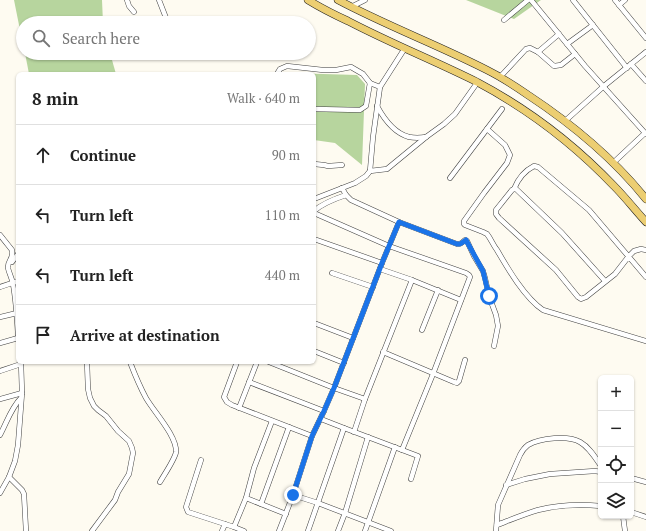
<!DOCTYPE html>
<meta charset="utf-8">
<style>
body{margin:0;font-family:"PT Serif",serif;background:#f2f2f2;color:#222}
.controls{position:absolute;right:12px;bottom:12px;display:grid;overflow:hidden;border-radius:6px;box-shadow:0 1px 3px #0004}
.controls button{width:36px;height:36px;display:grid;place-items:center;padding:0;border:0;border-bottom:1px solid #e0e0e0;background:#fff;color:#222;font:20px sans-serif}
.stop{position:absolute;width:12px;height:12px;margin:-9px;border:3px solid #1a73e8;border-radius:50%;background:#fff}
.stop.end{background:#1a73e8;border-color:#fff;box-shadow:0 1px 4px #0008}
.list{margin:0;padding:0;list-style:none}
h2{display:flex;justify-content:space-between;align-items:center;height:52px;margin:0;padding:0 16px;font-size:17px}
h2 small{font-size:13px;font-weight:400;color:#767676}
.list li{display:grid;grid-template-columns:26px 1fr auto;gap:12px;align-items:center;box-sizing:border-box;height:60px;padding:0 16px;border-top:1px solid #e0e0e0}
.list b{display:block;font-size:15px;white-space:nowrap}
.list em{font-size:13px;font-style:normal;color:#767676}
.icon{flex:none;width:22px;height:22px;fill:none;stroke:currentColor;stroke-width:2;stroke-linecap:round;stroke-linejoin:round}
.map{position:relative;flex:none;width:646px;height:531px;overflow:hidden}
.search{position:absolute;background:#fff;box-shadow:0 1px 3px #0004;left:16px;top:16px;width:300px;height:44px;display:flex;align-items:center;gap:10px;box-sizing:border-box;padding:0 14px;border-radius:22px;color:#767676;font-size:15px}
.panel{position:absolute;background:#fff;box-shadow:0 1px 3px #0004;left:16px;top:72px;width:300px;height:292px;border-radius:6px}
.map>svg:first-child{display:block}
.forest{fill:#b7d59e}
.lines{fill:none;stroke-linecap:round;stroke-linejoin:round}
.street-casing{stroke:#414141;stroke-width:5.5}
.primary-casing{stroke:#1f1f1f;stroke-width:8}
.street{stroke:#fff;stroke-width:4.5}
.primary{stroke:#ecce72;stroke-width:7}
.route{stroke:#1a73e8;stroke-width:5}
</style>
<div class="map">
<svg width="646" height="531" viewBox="0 0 646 531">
<rect width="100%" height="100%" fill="#fefbf1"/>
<g class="forest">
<polygon points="14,0 102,0 103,23 23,23 23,45"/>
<polygon points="466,0 541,0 514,19"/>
<polygon points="25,53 110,53 116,74 29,74"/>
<polygon points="289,73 357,75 365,84 362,165 335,143 314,140 314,74 289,74"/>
</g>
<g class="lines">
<g class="street-casing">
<g id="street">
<polyline points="127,0 129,6 134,12"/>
<polyline points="159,0 168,23"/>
<polyline points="531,0 585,66 646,134"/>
<polyline points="573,0 627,68"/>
<polyline points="615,0 646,38"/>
<polyline points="619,5 625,0"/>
<polyline points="351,7 365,0"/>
<polyline points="504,20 528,0"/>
<polyline points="567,44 593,25"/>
<polyline points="538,52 554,66 561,65 575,54"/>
<polyline points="631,64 646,81"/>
<polyline points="277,74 280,69 287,66 323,70 336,70 351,67 363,74 370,83 380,87"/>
<polyline points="500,77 526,49 530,48 538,52 559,34"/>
<path d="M377 106C384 119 394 133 409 137 414 138 420 138 426 137"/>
<polyline points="314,109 360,110 366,106 370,83"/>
<polyline points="565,121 604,86 646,52"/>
<path d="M487 129 505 145 510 155 507 163 484 193 464 221V224L465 225 483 232 487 234C491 239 493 245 497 250 508 269 525 298 543 310L646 341"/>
<polyline points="613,163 645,133"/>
<polyline points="314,164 324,165 328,166 342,165"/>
<polyline points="370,171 387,169 426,137 444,124 455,114 477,83"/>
<polyline points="450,178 502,109"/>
<polyline points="514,189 516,189 562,233 605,281"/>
<polyline points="314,199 355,183 366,176 370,171 373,137 380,87 405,48"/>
<path d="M314 211C323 203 334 199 346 195"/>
<polyline points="314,213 389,246 466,273 469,275 470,277 433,374 402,450"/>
<path d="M399 222 457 244C461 245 462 242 465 240L467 241 474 256 483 271 485 278 489 296 496 315 498 326 494 346"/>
<path d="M0 235 12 250C14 259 7 261 8 268 9 273 12 278 13 284 16 301 17 318 18 335"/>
<polyline points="314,239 382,263"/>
<path d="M646 250 641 249 634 251 629 256 615 274 586 297 581 299 578 297 556 270 499 218 496 214V210L512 190 514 189C518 179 524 171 534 166L538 167 589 210 646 277"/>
<polyline points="12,262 18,254"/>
<polyline points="332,273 373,287"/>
<polyline points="412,280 461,300"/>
<polyline points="0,287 18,281"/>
<polyline points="0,317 17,313"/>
<polyline points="314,323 353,338"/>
<polyline points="422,330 438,290"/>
<polyline points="0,343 18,338"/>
<polyline points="314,351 344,363"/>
<polyline points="383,352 454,382 457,383 459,381 465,360"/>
<polyline points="87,362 88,389 90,398 94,406 98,410 106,416 118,431 129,441 132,448 133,453 129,474 118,492 115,500 92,531"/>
<path d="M130 362C135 375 140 387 146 398 154 412 177 436 176 452 175 459 164 475 160 482"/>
<polyline points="237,362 224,397 227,402 232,405 312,436"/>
<polyline points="269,362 334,388 365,399"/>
<polyline points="0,371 21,364"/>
<polyline points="249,382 324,411"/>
<polyline points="0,399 22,393"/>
<polyline points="239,408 257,362"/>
<polyline points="344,428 418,456 411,479"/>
<polyline points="354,432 365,399 412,280 380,269"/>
<path d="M0 435C7 422 11 408 21 398"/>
<polyline points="201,460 186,507 188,512 234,527 244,531"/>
<polyline points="9,477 22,490 24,494 26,531"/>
<polyline points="631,478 646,482"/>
<polyline points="506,485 525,479 550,474 595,471 601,472"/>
<polyline points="0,493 9,477 15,461 18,445 22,393 21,362"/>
<polyline points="293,495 318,503 391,531"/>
<polyline points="246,498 286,514"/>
<polyline points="261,504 289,427"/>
<polyline points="631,512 646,517"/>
<polyline points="623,516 625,531"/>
<path d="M497 525C510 520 524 514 538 510 558 505 580 504 601 506"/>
<polyline points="234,527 246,498 254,468 272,421"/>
<polyline points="222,531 225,524"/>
<polyline points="279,531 293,495 312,436 324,411 334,388 382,263 399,222 351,200 346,195 342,188"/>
<polyline points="308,531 344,428 321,419"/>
<polyline points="338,531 345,513 368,437"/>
<polyline points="365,531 395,447"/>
<path d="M496 531 498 505 520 455C522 451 524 448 528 445 540 438 568 435 580 442 589 447 595 457 601 466"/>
</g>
</g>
<g class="primary-casing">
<g id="primary">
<path d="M308 0C321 8 335 15 348 21 390 43 435 61 477 82 528 109 574 144 614 186 625 197 635 210 646 222"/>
<path d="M338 0C387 26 438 45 487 70 501 77 515 86 528 95 572 124 613 158 646 199"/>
</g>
</g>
<use href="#street" class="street"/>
<use href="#primary" class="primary"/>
</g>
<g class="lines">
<polyline class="route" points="293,495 312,436 324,411 334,388 382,263 399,222 457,244 460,244 466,240 483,271 489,296"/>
</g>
</svg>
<div class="controls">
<button>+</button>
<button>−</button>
<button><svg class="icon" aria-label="locate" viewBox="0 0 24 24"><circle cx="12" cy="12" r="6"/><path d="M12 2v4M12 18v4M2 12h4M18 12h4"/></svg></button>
<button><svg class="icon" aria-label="layers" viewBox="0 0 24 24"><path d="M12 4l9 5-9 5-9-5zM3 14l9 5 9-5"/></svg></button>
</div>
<div class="stop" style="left:489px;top:296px"></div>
<div class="stop end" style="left:293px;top:495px"></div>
<div class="search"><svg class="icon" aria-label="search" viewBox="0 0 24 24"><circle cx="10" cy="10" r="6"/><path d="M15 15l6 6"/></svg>Search here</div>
<section class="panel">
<h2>8 min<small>Walk · 640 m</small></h2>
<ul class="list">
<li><svg class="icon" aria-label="ahead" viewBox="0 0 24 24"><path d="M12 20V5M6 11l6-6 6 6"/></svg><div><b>Continue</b></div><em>90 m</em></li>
<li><svg class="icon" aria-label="left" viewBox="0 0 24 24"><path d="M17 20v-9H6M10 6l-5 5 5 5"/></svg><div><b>Turn left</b></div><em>110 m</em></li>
<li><svg class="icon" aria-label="left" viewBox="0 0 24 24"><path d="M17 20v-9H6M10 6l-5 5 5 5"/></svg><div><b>Turn left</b></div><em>440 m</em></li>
<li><svg class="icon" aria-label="arrive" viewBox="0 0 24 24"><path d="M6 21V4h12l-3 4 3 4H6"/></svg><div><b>Arrive at destination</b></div></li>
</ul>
</section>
</div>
